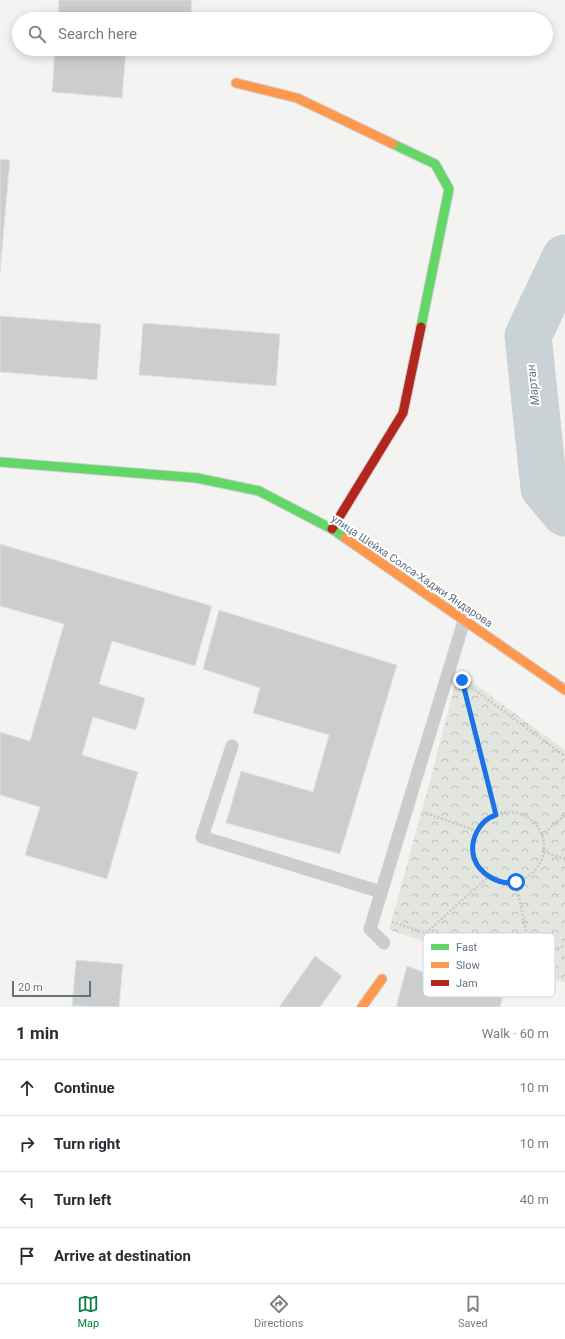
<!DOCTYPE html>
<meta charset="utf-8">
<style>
body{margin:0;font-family:Roboto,sans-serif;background:#f7f7f7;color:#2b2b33}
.scale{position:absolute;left:12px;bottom:10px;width:79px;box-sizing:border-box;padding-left:4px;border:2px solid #647181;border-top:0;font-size:11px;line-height:14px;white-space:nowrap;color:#647181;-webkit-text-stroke:3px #fff;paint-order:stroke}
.stop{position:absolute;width:12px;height:12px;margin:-9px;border:3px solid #1a73e8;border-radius:50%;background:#fff}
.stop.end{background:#1a73e8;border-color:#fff;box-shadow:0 1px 4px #0008}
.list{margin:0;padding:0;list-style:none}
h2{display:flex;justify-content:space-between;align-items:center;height:52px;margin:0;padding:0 16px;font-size:17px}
h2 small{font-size:13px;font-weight:400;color:#7c7c81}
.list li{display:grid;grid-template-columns:26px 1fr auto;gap:12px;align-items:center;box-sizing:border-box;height:56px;padding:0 16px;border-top:1px solid #e1e1e2}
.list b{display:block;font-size:15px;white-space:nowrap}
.list em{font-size:13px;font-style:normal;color:#7c7c81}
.icon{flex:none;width:22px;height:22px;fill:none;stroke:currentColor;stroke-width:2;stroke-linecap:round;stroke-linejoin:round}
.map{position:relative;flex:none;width:565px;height:1007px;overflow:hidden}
.search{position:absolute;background:#fff;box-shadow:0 2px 10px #0003;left:12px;right:12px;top:12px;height:44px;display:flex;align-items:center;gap:10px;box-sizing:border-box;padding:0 14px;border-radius:22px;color:#7c7c81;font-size:15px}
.sheet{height:276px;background:#fff}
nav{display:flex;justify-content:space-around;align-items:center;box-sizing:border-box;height:56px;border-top:1px solid #e1e1e2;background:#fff;font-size:11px;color:#7c7c81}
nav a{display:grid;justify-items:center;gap:2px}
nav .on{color:#0b8043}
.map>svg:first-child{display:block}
.park{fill:url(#park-crowns)}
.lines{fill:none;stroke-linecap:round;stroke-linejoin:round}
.river{stroke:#cbd2d5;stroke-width:47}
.building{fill:#cccdce;stroke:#e2e2e1}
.fast-casing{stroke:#d0d1d0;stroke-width:11}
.slow-casing{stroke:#d0d1d0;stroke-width:11}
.jam-casing{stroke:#d0d1d0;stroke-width:11}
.path{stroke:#c8c8c9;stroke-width:2.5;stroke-dasharray:2 2;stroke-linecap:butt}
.lane{stroke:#cbcccc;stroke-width:13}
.fast{stroke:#63d668;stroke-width:9}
.slow{stroke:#ff974d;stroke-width:9}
.jam{stroke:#b3261e;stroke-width:9}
.route{stroke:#1a73e8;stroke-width:5}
.labels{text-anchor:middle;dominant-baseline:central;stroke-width:4;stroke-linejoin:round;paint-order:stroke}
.street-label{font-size:11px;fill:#647181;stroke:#fff}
.water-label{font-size:12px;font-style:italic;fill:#647a85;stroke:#fff}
.key{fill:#fff;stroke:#d0d4d9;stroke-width:1}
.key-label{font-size:11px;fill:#647181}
</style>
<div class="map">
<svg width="565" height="1007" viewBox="0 0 565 1007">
<defs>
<pattern id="park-crowns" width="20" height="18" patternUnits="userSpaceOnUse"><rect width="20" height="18" fill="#e2e6df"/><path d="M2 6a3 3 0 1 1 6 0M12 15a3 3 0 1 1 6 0" fill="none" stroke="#bbbfba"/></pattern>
</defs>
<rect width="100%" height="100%" fill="#f3f3f1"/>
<polygon class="park" points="458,672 565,750 565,982 525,973 389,930 434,766"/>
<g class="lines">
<polyline class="river" points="565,258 528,336 544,488 565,513"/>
</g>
<g class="building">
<polygon points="59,0 192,0 191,19 58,19"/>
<polygon points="55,49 126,49 122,98 52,92"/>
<polygon points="0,159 10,160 0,272"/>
<polygon points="0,316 101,324 97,380 0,372"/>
<polygon points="143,323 280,334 276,386 139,375"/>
<polygon points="0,544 212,606 195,666 112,641 99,684 145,698 136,730 93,717 82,755 138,772 107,879 25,855 40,807 0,795 0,732 30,741 64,624 0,606"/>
<polygon points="219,610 397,665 340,854 226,823 241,771 313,792 329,735 253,713 260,688 203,669"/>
<polygon points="315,956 342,976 320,1007 279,1007"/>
<polygon points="76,960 123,964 119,1007 72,1006"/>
<polygon points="407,966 468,989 504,992 500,1007 396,1007"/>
</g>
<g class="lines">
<g class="fast-casing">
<g id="fast">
<polyline points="393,144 435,164 449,189 421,327"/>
<polyline points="0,462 197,478 259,491 332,529 345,538"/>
</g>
</g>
<g class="slow-casing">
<g id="slow">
<polyline points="236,83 297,98 393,144"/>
<polyline points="345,538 565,690"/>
<polyline points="362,1007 382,979"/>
</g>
</g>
<g class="jam-casing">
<polyline id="jam" points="332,529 403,413 421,327"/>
</g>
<g class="path">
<polyline points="465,683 565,756"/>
<polyline points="465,692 496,815"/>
<circle cx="509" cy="847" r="35"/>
<polyline points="426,813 477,831"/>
<polyline points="542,835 565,815"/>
<polyline points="544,852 565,859"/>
<polyline points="392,922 516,963 532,960 516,882"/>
<polyline points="426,933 489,876"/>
<polyline points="532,960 565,945"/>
</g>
<g class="lane">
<polyline points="232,746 202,837 381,892"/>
<polyline points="384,943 370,929 464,621"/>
</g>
<use href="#fast" class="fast"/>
<use href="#slow" class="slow"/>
<use href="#jam" class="jam"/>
</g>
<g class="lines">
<path class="route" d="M462 680 496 815C479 820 469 841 474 858 479 874 500 886 516 882"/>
</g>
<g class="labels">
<g class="street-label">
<text transform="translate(412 571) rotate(34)">улица Шейха Солса-Хаджи Яндарова</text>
</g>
<g class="water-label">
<text transform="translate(533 385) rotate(-96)">Мартан</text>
</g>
</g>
<rect x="423" y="933" width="132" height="64" rx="6" class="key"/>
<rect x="431" y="944" width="18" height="6" fill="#63d668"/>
<rect x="431" y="962" width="18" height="6" fill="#ff974d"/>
<rect x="431" y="980" width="18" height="6" fill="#b3261e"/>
<g class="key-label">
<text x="456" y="951">Fast</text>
<text x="456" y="969">Slow</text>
<text x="456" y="987">Jam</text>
</g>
</svg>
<div class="scale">20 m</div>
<div class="stop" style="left:516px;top:882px"></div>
<div class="stop end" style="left:462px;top:680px"></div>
<div class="search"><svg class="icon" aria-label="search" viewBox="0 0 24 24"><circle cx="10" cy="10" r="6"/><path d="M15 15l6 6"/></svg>Search here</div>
</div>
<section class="sheet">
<h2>1 min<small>Walk · 60 m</small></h2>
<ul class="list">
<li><svg class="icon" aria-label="ahead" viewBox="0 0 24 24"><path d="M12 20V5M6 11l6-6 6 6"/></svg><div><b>Continue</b></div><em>10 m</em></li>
<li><svg class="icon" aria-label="right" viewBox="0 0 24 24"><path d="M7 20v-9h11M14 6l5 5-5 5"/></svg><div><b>Turn right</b></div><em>10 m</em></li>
<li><svg class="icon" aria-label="left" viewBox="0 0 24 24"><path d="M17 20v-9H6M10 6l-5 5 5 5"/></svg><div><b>Turn left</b></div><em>40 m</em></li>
<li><svg class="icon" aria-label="arrive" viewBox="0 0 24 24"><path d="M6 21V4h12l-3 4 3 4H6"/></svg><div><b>Arrive at destination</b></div></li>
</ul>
</section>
<nav>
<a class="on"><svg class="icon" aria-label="map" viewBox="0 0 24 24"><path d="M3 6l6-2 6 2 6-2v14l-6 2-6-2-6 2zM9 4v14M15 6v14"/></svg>Map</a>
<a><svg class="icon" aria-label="directions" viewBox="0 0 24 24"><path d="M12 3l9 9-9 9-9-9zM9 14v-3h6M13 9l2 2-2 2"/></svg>Directions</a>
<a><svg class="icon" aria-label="saved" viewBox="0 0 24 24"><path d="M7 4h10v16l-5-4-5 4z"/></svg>Saved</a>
</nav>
